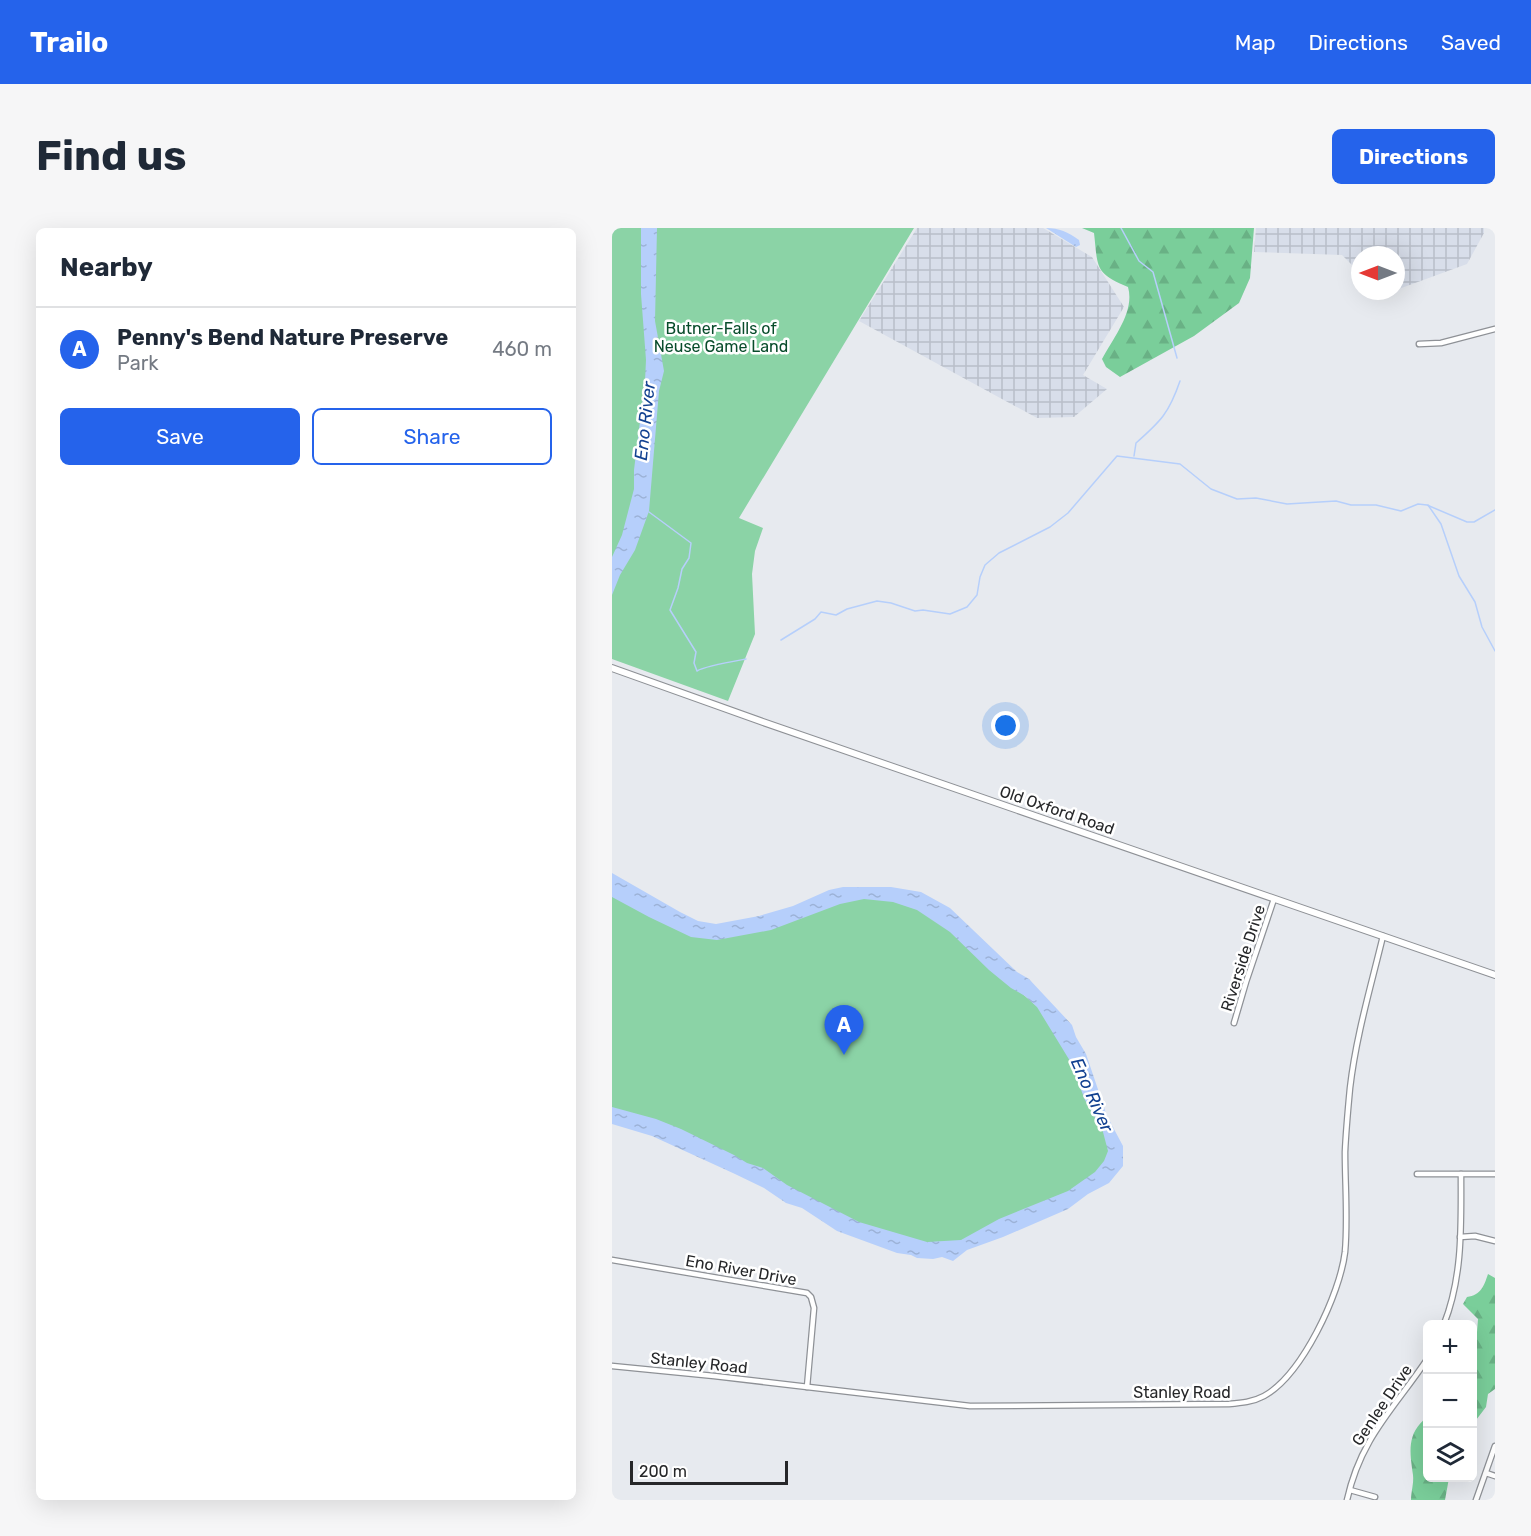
<!DOCTYPE html>
<meta charset="utf-8">
<style>
body{margin:0;font-family:Rubik,sans-serif;background:#f6f6f7;color:#1f2937}
.controls{position:absolute;right:18px;bottom:18px;display:grid;overflow:hidden;border-radius:9px;box-shadow:0 6px 24px #0002}
.controls button{width:54px;height:54px;display:grid;place-items:center;padding:0;border:0;border-bottom:2px solid #e0e1e3;background:#fff;color:#1f2937;font:30px sans-serif}
.compass{position:absolute;left:739px;top:18px;width:54px;height:54px;border-radius:50%;background:#fff;box-shadow:0 6px 24px #0002;rotate:270deg}
.scale{position:absolute;left:18px;bottom:15px;width:158px;box-sizing:border-box;padding-left:6px;border:3px solid #262729;border-top:0;font-size:16px;line-height:21px;white-space:nowrap;color:#262729;-webkit-text-stroke:4px #fff;paint-order:stroke}
.you{position:absolute;left:394px;top:498px;width:21px;height:21px;margin:-15px;border:4px solid #fff;border-radius:50%;background:#1a73e8;box-shadow:0 0 0 9px #1a73e833}
.badge{display:grid;place-items:center;width:39px;height:39px;border-radius:50%;background:#2563eb;color:#fff;font-size:20px;font-weight:700}
.pin{position:absolute;translate:-50% -50px;filter:drop-shadow(0 2px 3px #0008)}
.pin::after{content:'';position:absolute;top:32px;width:21px;height:18px;background:inherit;clip-path:polygon(0 0,100% 0,50% 100%)}
.list{margin:0;padding:0;list-style:none}
h2{display:flex;justify-content:space-between;align-items:center;height:78px;margin:0;padding:0 24px;font-size:26px}
h2 small{font-size:20px;font-weight:400;color:#747a83}
.list li{display:grid;grid-template-columns:39px 1fr auto;gap:18px;align-items:center;box-sizing:border-box;height:84px;padding:0 24px;border-top:2px solid #e0e1e3}
.list b{display:block;font-size:22px;white-space:nowrap}
.list p{margin:0;font-size:20px;white-space:nowrap;color:#747a83}
.list em{font-size:20px;font-style:normal;color:#747a83}
.actions{display:flex;gap:12px;padding:18px 24px}
.actions a{flex:1;padding:14px 0;border:2px solid #2563eb;border-radius:9px;text-align:center;font-size:21px;color:#2563eb}
.actions .main{background:#2563eb;color:#fff}
.icon{flex:none;width:33px;height:33px;fill:none;stroke:currentColor;stroke-width:2;stroke-linecap:round;stroke-linejoin:round}
.map{position:relative;flex:none;width:883px;height:1272px;overflow:hidden;border-radius:9px}
header{display:flex;align-items:center;gap:36px;box-sizing:border-box;height:84px;padding:0 30px;background:#2563eb;color:#fff}
header strong{font-size:28px}
nav{display:flex;gap:33px;margin-inline-start:auto;font-size:21px}
.intro{display:flex;align-items:center;justify-content:space-between;box-sizing:border-box;height:144px;padding:0 36px}
h1{margin:0;font-size:42px}
.button{padding:15px 27px;border-radius:9px;background:#2563eb;color:#fff;font-size:21px;font-weight:700}
main{display:flex;gap:36px;padding:0 36px}
aside{flex:1;background:#fff;border-radius:9px;box-shadow:0 6px 24px #0002}
.map>svg:first-child{display:block}
.industrial{fill:url(#industrial-grid)}
.forest{fill:url(#forest-firs)}
.green{fill:#8bd3a6}
.water{fill:url(#water-ripples)}
.lines{fill:none;stroke-linecap:round;stroke-linejoin:round}
.stream{stroke:#b6cffb;stroke-width:1.5}
.minor-casing{stroke:#8e9196;stroke-width:7}
.tertiary-casing{stroke:#8e9196;stroke-width:8}
.minor{stroke:#fff;stroke-width:4.5}
.tertiary{stroke:#fff;stroke-width:6}
.labels{text-anchor:middle;dominant-baseline:central;stroke-width:5;stroke-linejoin:round;paint-order:stroke}
.park-label{font-size:16px;fill:#084c2b;stroke:#fff}
.street-label{font-size:16px;fill:#262729;stroke:#fff}
.water-label{font-size:18px;font-style:italic;fill:#134291;stroke:#fff}
</style>
<header>
<strong>Trailo</strong>
<nav><a>Map</a><a>Directions</a><a>Saved</a></nav>
</header>
<div class="intro"><h1>Find us</h1><a class="button">Directions</a></div>
<main>
<aside>
<h2>Nearby<small></small></h2>
<ul class="list">
<li><span class="badge">A</span><div><b>Penny's Bend Nature Preserve</b><p>Park</p></div><em>460 m</em></li>
</ul>
<div class="actions"><a class="main">Save</a><a>Share</a></div>
</aside>
<div class="map">
<svg width="883" height="1272" viewBox="0 0 883 1272">
<defs>
<pattern id="industrial-grid" width="8" height="8" patternUnits="userSpaceOnUse" patternTransform="scale(1.5)"><rect width="8" height="8" fill="#d8deea"/><path d="M0 4h8M4 0v8" fill="none" stroke="#b9bec9"/></pattern>
<pattern id="forest-firs" width="22" height="20" patternUnits="userSpaceOnUse" patternTransform="scale(1.5)"><rect width="22" height="20" fill="#7ace9a"/><path d="M5 1l3.5 6h-7zM16 11l3.5 6h-7z" fill="#69b185"/></pattern>
<pattern id="water-ripples" width="26" height="14" patternUnits="userSpaceOnUse" patternTransform="scale(1.5)"><rect width="26" height="14" fill="#b6cffb"/><path d="M2 4q2-2 4 0t4 0M15 11q2-2 4 0t4 0" fill="none" stroke="#9cb2d7"/></pattern>
</defs>
<rect width="100%" height="100%" fill="#e7eaef"/>
<g class="industrial">
<polygon points="305,0 431,0 480,29 512,79 471,147 495,161 462,189 425,190 247,93"/>
<polygon points="644,0 872,0 872,5 855,36 784,62 784,27 748,27 748,45 730,27 642,24"/>
</g>
<g class="forest">
<path d="M470 0H642L638 50 627 75 582 108 508 149 494 139 490 131C502 109 523 83 516 59 482 45 486 39 482 5Z"/>
<path d="M876 1046 883 1050V1161L876 1166 874 1179 861 1196V1116L865 1104 866 1091 851 1076 855 1069C869 1067 872 1058 876 1046Z"/>
<path d="M815 1189 816 1250H837L833 1272H799C799 1264 802 1255 801 1247 798 1224 794 1206 815 1189Z"/>
</g>
<g class="green">
<polygon points="0,0 302,0 127,290 151,300 143,323 140,346 143,406 116,473 0,431"/>
<polygon points="0,653 74,698 107,702 210,673 297,668 450,800 501,913 502,938 456,973 350,1017 307,1019 243,999 0,882"/>
</g>
<g class="water">
<polygon points="29,0 45,0 43,93 52,143 47,163 37,283 23,322 8,347 0,367 0,329 10,307 22,261 22,242 33,153 34,132 29,66"/>
<path d="M434 0C447 0 456 4 467 12L468 17 464 19Z"/>
<polygon points="0,645 68,684 86,693 104,696 147,688 181,678 217,662 231,659 279,659 309,664 338,680 405,744 417,751 460,797 464,809 474,826 495,888 511,918 511,938 497,955 476,966 456,981 391,1009 355,1022 341,1033 330,1029 321,1031 305,1030 299,1027 285,1025 225,1003 190,980 174,975 152,960 123,946 40,908 0,896 0,879 44,891 69,901 122,927 135,935 151,940 175,957 247,994 315,1014 349,1012 387,991 456,963 483,944 492,933 496,923 491,904 473,872 458,833 425,779 413,768 399,760 377,742 338,704 305,682 281,674 252,671 228,676 159,702 105,712 79,709 37,689 0,669"/>
</g>
<g class="lines">
<g class="stream">
<polyline points="509,0 527,33 541,44 565,130"/>
<path d="M522 228 524 215C549 193 557 185 568 153"/>
<polyline points="816,277 829,296 847,348 863,374 870,399 883,423"/>
<path d="M37 284 79 315 77 330 70 341 66 360 58 382 84 424 82 435 85 443C93 438 123 433 134 431"/>
<polyline points="169,412 203,391 209,384 224,387 235,381 265,373 279,375 303,383 311,382 338,386 355,379 365,367 368,349 373,337 387,325 438,299 456,285 505,228 568,236 599,261 625,271 644,270 675,276 724,273 739,277 764,277 789,283 806,276 815,277 855,294 862,294 883,282"/>
</g>
<g class="minor-casing">
<g id="minor">
<polyline points="807,116 829,115 883,101"/>
<polyline points="622,795 634,754 662,671"/>
<polyline points="805,946 883,946"/>
<polyline points="848,1009 863,1008 883,1013"/>
<polyline points="0,1032 195,1065 199,1069 202,1080 195,1159"/>
<path d="M832 1096C851 1048 849 997 849 946"/>
<path d="M0 1138 102 1148 358 1178 617 1176C629 1175 641 1174 652 1168 690 1147 728 1066 733 1024 736 991 733 957 733 924 734 902 736 881 738 860 744 808 759 758 771 708"/>
<polyline points="874,1245 883,1248"/>
<polyline points="738,1262 763,1269"/>
<path d="M735 1272C749 1209 782 1181 816 1130"/>
<polyline points="864,1272 883,1218"/>
</g>
</g>
<g class="tertiary-casing">
<polyline id="tertiary" points="0,440 151,494 883,747"/>
</g>
<use href="#minor" class="minor"/>
<use href="#tertiary" class="tertiary"/>
</g>
<g class="labels">
<g class="park-label">
<text x="109" y="100">Butner-Falls of<tspan x="109" dy="18">Neuse Game Land</tspan></text>
</g>
<g class="street-label">
<text transform="translate(445 582) rotate(19)">Old Oxford Road</text>
<text transform="translate(631 730) rotate(-72)">Riverside Drive</text>
<text transform="translate(129 1042) rotate(10)">Eno River Drive</text>
<text transform="translate(87 1135) rotate(6)">Stanley Road</text>
<text x="570" y="1164">Stanley Road</text>
<text transform="translate(770 1177) rotate(-56)">Genlee Drive</text>
</g>
<g class="water-label">
<text transform="translate(33 193) rotate(-84)">Eno River</text>
<text transform="translate(480 867) rotate(66)">Eno River</text>
</g>
</g>
</svg>
<div class="controls">
<button>+</button>
<button>−</button>
<button><svg class="icon" aria-label="layers" viewBox="0 0 24 24"><path d="M12 4l9 5-9 5-9-5zM3 14l9 5 9-5"/></svg></button>
</div>
<svg class="compass" viewBox="-18 -18 36 36"><path d="M0-13l5 13h-10z" fill="#e53935"/><path d="M0 13l5-13h-10z" fill="#747a83"/></svg>
<div class="scale">200 m</div>
<div class="you"></div>
<div class="pin badge" style="left:232px;top:827px">A</div>
</div>
</main>
